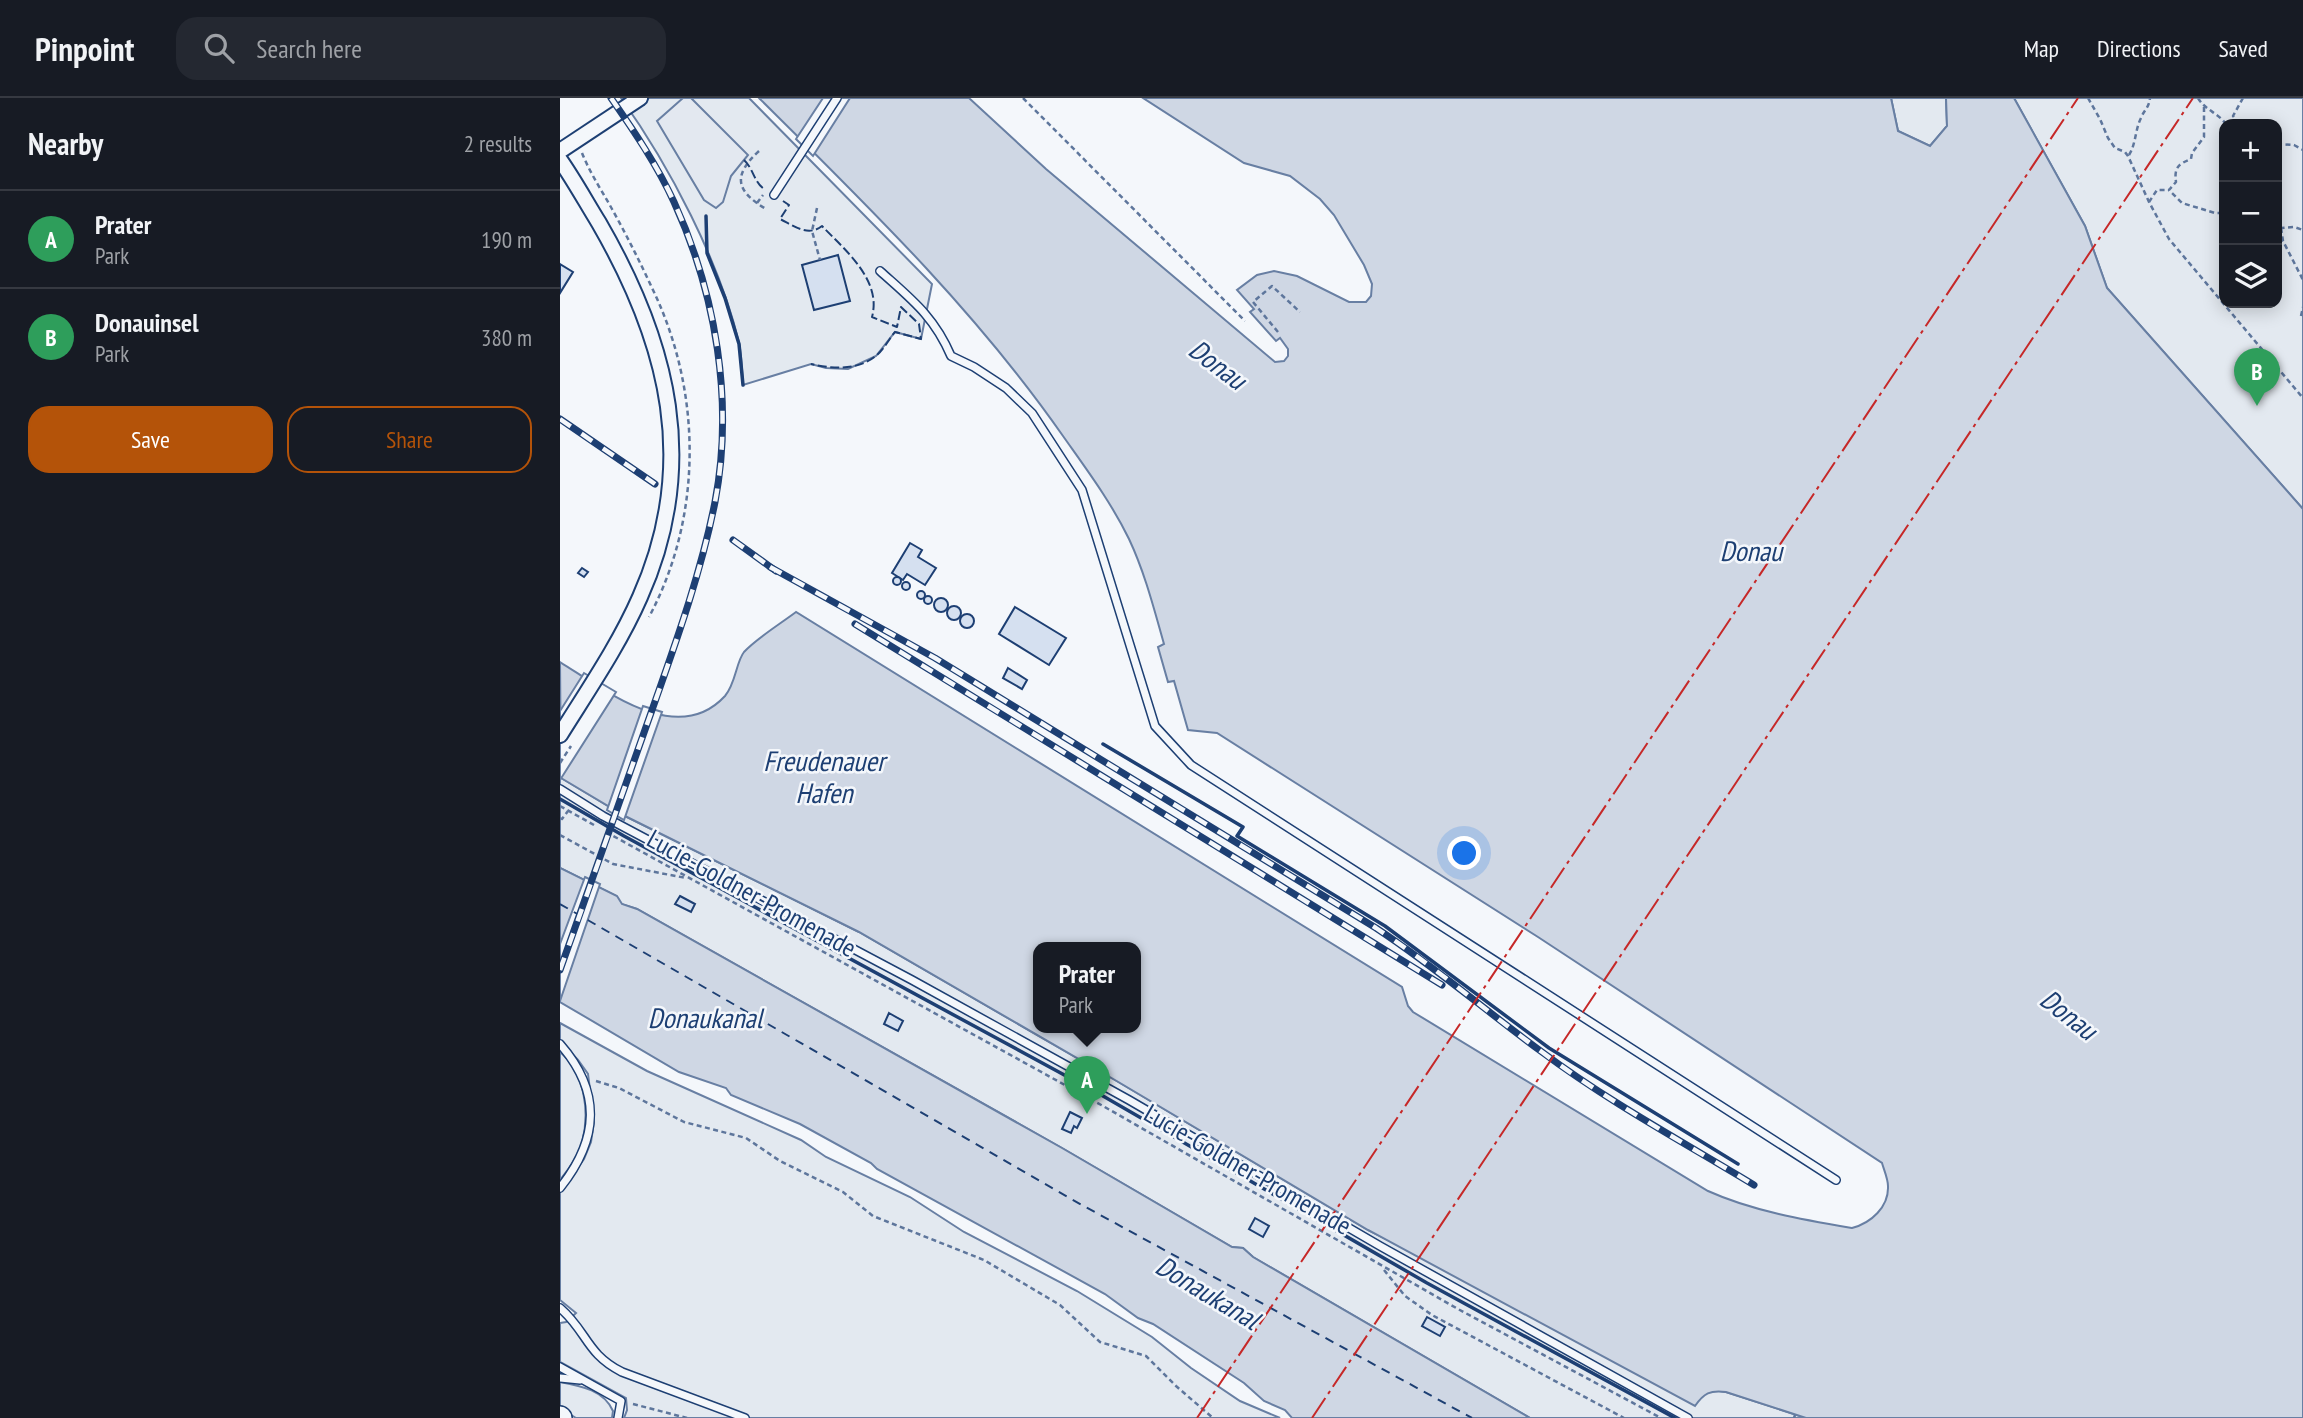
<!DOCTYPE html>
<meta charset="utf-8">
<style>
body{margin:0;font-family:"PT Sans Narrow",sans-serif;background:#242831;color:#f1f3f6}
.controls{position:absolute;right:21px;top:21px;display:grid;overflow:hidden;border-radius:14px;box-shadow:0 4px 18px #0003}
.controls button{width:63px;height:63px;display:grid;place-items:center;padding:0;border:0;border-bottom:2px solid #363941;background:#171b24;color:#f1f3f6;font:35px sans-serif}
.you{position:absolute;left:905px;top:756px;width:24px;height:24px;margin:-18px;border:5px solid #fff;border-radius:50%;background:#1a73e8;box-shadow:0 0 0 10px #1a73e833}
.badge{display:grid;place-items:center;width:46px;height:46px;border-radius:50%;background:#b45309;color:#fff;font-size:23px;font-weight:700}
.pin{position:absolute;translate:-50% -58px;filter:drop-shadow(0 2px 4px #0008)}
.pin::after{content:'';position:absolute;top:37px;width:24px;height:21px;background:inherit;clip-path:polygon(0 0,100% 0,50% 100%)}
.popup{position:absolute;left:473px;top:844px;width:108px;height:91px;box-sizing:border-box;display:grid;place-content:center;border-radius:14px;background:#171b24;filter:drop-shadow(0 2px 5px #0005);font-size:23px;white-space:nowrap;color:#9ea1a6}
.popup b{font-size:26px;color:#f1f3f6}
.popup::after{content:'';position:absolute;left:50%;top:100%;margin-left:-14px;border:14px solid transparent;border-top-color:#171b24}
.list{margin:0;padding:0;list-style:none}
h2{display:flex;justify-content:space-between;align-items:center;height:91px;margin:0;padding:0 28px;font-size:30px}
h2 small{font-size:23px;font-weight:400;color:#9ea1a6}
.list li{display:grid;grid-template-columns:46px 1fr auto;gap:21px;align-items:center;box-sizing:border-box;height:98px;padding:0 28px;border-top:2px solid #363941}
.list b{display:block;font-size:26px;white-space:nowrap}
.list p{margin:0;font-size:23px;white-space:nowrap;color:#9ea1a6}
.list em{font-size:23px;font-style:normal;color:#9ea1a6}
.actions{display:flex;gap:14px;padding:21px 28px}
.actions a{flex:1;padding:16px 0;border:2px solid #b45309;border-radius:21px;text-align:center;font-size:24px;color:#b45309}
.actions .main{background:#b45309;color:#fff}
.icon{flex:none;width:38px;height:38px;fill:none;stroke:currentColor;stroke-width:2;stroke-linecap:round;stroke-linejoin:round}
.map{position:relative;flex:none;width:1743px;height:1320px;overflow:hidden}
header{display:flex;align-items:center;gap:42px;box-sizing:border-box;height:98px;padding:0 35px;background:#171b24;border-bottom:2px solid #363941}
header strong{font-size:33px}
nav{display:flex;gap:38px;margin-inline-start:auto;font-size:24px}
.search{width:490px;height:63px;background:#242831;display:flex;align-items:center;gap:18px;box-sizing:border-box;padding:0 24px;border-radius:21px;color:#9ea1a6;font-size:26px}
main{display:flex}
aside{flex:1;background:#171b24}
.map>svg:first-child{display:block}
.green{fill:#e3e9f0;stroke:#687fa3;stroke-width:2;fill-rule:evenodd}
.parking{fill:#e3e8f0;stroke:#687fa3;stroke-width:2}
.water{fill:#cfd7e4;stroke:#687fa3;stroke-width:2;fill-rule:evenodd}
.pier{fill:#f4f7fb;stroke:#687fa3;stroke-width:2}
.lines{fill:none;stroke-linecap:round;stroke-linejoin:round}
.ferry{stroke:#1d3f73;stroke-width:2;stroke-dasharray:9 7;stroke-linecap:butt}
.building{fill:#d5e0f0;stroke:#1d3f73;stroke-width:2}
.service-casing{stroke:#1d3f73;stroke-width:10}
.minor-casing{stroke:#1d3f73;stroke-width:18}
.secondary-casing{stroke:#1d3f73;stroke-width:24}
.path{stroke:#5e769c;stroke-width:2.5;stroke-dasharray:5 3.5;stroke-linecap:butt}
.service{stroke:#f4f7fb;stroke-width:7}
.minor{stroke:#f4f7fb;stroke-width:14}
.secondary{stroke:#f4f7fb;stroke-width:21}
.rail-casing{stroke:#1d3f73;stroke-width:7}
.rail{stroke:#f4f7fb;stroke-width:4.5;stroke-dasharray:13;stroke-linecap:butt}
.fence{stroke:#1d3f73;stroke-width:2;stroke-dasharray:9 3.5;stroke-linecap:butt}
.wall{stroke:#1d3f73;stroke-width:3.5}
.power{stroke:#c62828;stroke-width:2;stroke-dasharray:24 5 3.5 5;stroke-linecap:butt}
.labels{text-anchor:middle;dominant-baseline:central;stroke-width:5;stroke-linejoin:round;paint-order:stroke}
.street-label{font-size:26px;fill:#1d3f73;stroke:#f4f7fb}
.water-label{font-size:28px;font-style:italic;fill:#1d3f73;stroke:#f4f7fb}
</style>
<header>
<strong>Pinpoint</strong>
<div class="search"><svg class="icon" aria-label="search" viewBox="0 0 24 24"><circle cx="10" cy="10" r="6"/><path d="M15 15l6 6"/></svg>Search here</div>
<nav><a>Map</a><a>Directions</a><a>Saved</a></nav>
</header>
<main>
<aside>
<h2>Nearby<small>2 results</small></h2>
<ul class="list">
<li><span class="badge" style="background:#2e9e5b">A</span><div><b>Prater</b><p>Park</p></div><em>190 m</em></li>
<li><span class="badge" style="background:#2e9e5b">B</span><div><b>Donauinsel</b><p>Park</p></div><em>380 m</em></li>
</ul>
<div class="actions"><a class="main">Save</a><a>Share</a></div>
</aside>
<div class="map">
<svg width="1743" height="1320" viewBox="0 0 1743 1320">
<rect width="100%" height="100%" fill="#f4f7fb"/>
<g class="green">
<path d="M61 0H189L372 186 361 241 335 234 316 258 288 271 266 270 251 266 183 287C182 274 182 258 179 245 160 164 109 67 61 0Z"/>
<polygon points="1331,0 1386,0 1387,28 1370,48 1338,33"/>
<path d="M1454 0H1743V411L1547 190 1525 128ZM1664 26H1717V205H1664Z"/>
<polygon points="0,679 65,718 299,834 555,982 808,1132 1143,1296 1154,1292 1166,1294 1246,1320 970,1320 693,1159 683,1150 672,1149 502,1050 77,811 61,806 56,798 0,770"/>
<polygon points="0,925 87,973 241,1042 266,1059 350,1099 404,1134 517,1193 592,1239 631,1270 680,1303 720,1320 64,1320 67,1312 66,1300 0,1264 0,1225 6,1224 16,1215 0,1202 0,1094 24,1061 31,1044 34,1024 28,976 18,962 0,943"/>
<path d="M0 954C25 975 30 1014 22 1045 18 1059 9 1071 0 1082Z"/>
<path d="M0 1284C21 1288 44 1292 53 1313L52 1320H16L0 1310Z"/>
</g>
<polygon class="parking" points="123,0 131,0 188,57 171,78 163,104 156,110 144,102 97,23"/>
<g class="water">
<path d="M199 0H409L486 71 715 264 724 263 728 258V251L720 240 716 243 690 214 694 211 677 192 697 177 714 173 737 178 789 204H806L811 198 812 186 804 167 774 117 760 101 730 78 684 65 583 0H1331L1338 33 1370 48 1387 28 1386 0H1454L1525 128 1547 190 1743 411V1320H1246L1166 1294C1150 1292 1144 1295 1135 1308L808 1132 555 982 299 834 65 718 1 680 0 564C45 592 117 650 165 598 176 585 176 564 184 554 197 540 220 526 236 514L842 889 848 908 853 914 1148 1093C1192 1113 1245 1122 1292 1130 1311 1125 1329 1109 1328 1088 1328 1081 1324 1072 1322 1065L978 839 657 635 628 632 614 583 608 584 598 549 604 546C594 511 585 475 569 441 551 404 527 372 503 338 416 213 307 107 199 0ZM478 850H576V930H478Z"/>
<polygon points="0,770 57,798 62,806 77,811 502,1050 672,1149 683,1150 693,1159 970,1320 732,1320 725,1312 704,1303 684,1285 593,1226 578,1220 545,1196 317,1071 311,1065 240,1026 171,997 166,990 119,974 0,904"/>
</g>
<g class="pier">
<polygon points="263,0 290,0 253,58 236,41"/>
<polygon points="24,575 56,594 0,682 0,613"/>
<polygon points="83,608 102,614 64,722 47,712"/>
<polygon points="25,779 40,786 0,903 0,846"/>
</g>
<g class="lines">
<polyline class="ferry" points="0,806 511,1101 912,1320"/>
</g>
<g class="building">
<polygon points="278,157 290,203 254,212 242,167"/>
<polygon points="0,166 13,174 0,195"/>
<polygon points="350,445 362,452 358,459 376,470 365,487 347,476 343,482 332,475"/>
<polygon points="22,470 28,474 24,479 18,475"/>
<circle cx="337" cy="483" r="4"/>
<circle cx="346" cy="488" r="4"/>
<circle cx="361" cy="497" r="4"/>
<circle cx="368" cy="502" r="4"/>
<circle cx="381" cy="507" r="7"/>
<circle cx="394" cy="515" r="7"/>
<polygon points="455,509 506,540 489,567 439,536"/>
<circle cx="407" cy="523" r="7"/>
<polygon points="448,570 467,582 462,591 443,580"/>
<polygon points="120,798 135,806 131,814 115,806"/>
<polygon points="329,915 343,923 338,933 324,926"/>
<polygon points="510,1014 522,1020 517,1030 514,1028 511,1035 502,1031"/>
<polygon points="695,1120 709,1128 703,1139 689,1131"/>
<polygon points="867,1219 885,1229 880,1238 862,1228"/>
</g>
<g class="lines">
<g class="service-casing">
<g id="service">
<polyline points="214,97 277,0"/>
<path d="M320 173C351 201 374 218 391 258L414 269 446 290 472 315 522 392 595 628 631 667 1276 1082"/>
<polyline points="0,691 43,718 352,882 569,1002 820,1148 1128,1320"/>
<path d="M0 946C42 994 39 1041 0 1090"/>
<path d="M0 1210C27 1233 26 1256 62 1274L185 1320"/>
<polyline points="0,1269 61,1303 58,1320"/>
<polyline points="0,1280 20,1282"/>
</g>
</g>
<g class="minor-casing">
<g id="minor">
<polyline points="0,53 80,0"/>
<path d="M0 62C14 82 26 104 39 125 109 246 139 367 80 499 59 547 28 592 0 637"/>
</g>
</g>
<g class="secondary-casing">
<polyline id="secondary" points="0,1319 1,1320"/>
</g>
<g class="path">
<polyline points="463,0 685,223"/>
<polyline points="1528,0 1540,21 1548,40 1555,50 1565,54 1568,58 1589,104 1609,141 1743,300"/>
<path d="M1638 0C1645 12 1658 15 1666 26"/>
<polyline points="1683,0 1673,18 1678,25 1684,26"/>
<path d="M1644 9V39L1632 55 1631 61C1618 66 1614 70 1616 84L1609 92 1622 105 1655 115H1664"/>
<polyline points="1717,46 1734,47 1743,52"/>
<path d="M199 53C172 78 176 93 206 111"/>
<path d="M22 55C30 75 42 93 52 111 67 138 80 164 93 192 142 294 143 418 89 519"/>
<path d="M1569 57C1576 46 1575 32 1581 20 1584 12 1589 10 1590 0"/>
<polyline points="1589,104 1597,92 1609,92"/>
<polyline points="197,105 203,97"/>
<polyline points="257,110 252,133 260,162"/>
<polyline points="1717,112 1721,130 1734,129 1743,132"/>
<polyline points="1721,130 1723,143 1743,182"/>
<polyline points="1741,218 1743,209"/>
<polyline points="718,234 693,204 712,188 740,214"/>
<polyline points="0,665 11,648"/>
<polyline points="0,708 34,727"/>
<polyline points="0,720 2,721 8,713"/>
<polyline points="46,734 543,1008 898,1211 1101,1320"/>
<polyline points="0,737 53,766 126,780"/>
<polyline points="36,983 59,990 124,1024 186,1040 220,1063 283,1094 313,1118 424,1162 500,1207 540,1244 586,1258 616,1288 653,1320"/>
<polyline points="824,1172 845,1198 872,1217 1064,1320"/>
<polyline points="73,1306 127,1320"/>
<polyline points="1234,1320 1235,1317"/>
</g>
<use href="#service" class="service"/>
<use href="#minor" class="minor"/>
<use href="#secondary" class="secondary"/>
<g class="rail-casing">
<g id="rail">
<polyline points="0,321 95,386"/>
<polyline points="173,442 216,473"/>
<path d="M210 469 375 560 816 830C874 868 926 913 982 954 1049 1004 1123 1044 1194 1087"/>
<polyline points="295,526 882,887"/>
<path d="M0 872C31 786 61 699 92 612 116 544 141 475 155 404 174 304 156 196 114 104 97 67 74 33 51 0"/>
</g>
</g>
<use href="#rail" class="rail"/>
<g class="fence">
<path d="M184 62C193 70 194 84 204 91"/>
<path d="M223 103 229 107 220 121C234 128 248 139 262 128 285 152 322 182 312 219L337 229 341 209 359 226 361 241 335 234C329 241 324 251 317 257 298 273 273 271 251 266"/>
</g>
<g class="wall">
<polyline points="146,118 147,155 165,200 179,246 183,287"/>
<polyline points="543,646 683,729 677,738 825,828 989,950 1178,1066"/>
<polyline points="0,701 64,738 543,998 867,1185 1115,1320"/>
</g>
<g class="power">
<polyline points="637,1320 1518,0"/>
<polyline points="752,1320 1633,0"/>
</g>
</g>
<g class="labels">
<g class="street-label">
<text transform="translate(192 795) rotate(29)">Lucie-Goldner-Promenade</text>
<text transform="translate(688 1071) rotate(30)">Lucie-Goldner-Promenade</text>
</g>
<g class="water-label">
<text transform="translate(658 266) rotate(37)">Donau</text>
<text x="1191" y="452">Donau</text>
<text x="264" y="662">Freudenauer<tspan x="264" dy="32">Hafen</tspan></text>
<text transform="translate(1509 916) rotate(38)">Donau</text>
<text x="145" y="919">Donaukanal</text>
<text transform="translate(648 1194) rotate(31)">Donaukanal</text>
</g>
</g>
</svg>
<div class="controls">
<button>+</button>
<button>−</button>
<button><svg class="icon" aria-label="layers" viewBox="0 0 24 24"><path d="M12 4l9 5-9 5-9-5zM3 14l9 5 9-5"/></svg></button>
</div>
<div class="you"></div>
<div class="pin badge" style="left:527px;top:1016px;background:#2e9e5b">A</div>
<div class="popup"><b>Prater</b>Park</div>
<div class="pin badge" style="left:1697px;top:308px;background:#2e9e5b">B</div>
</div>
</main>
